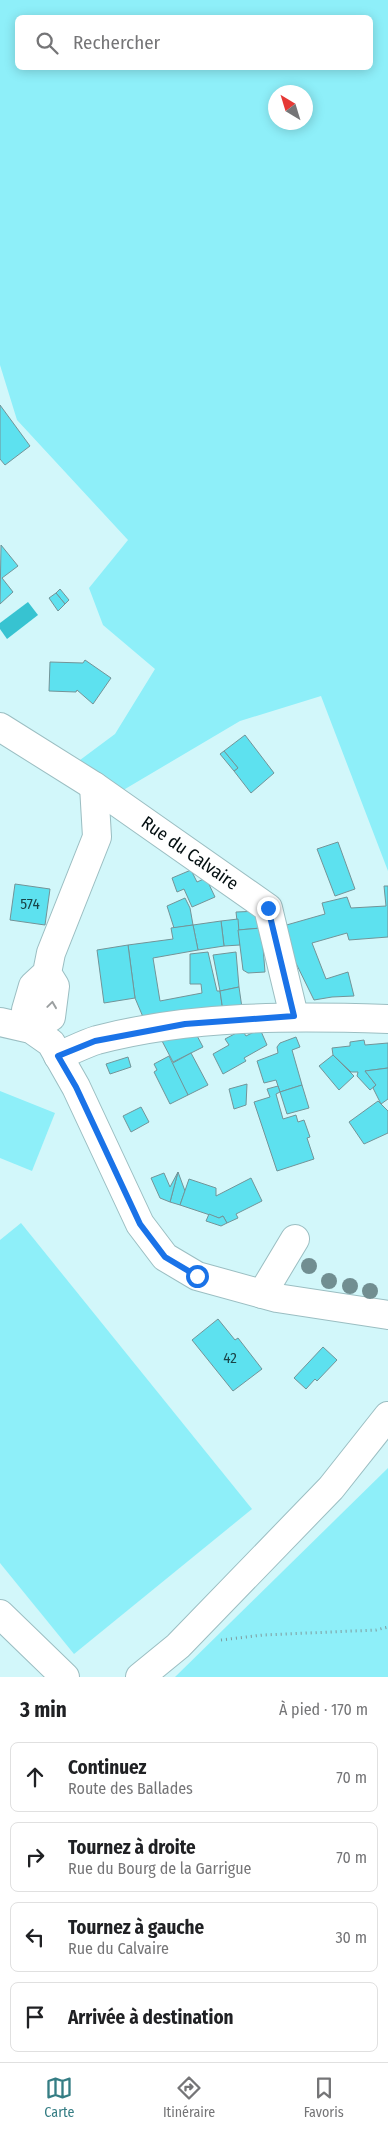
<!DOCTYPE html>
<html lang="fr">
<meta charset="utf-8">
<style>
body{margin:0;font-family:"Fira Sans Condensed",sans-serif;background:#f2f2f2;color:#202124}
.compass{position:absolute;left:268px;top:85px;width:45px;height:45px;border-radius:50%;background:#fff;box-shadow:0 2px 12px #0003;rotate:322deg}
.stop{position:absolute;width:15px;height:15px;margin:-11px;border:4px solid #1a73e8;border-radius:50%;background:#fff}
.stop.end{background:#1a73e8;border-color:#fff;box-shadow:0 1px 5px #0008}
.list{margin:0;padding:0;list-style:none}
h2{display:flex;justify-content:space-between;align-items:center;height:65px;margin:0;padding:0 20px;font-size:21px}
h2 small{font-size:16px;font-weight:400;color:#757577}
.list li{display:grid;grid-template-columns:32px 1fr auto;gap:15px;align-items:center;box-sizing:border-box;height:70px;margin:0 10px 10px;padding:0 10px;border:1px solid #e0e0e0;border-radius:8px}
.list b{display:block;font-size:19px;white-space:nowrap}
.list p{margin:0;font-size:16px;white-space:nowrap;color:#757577}
.list em{font-size:16px;font-style:normal;color:#757577}
.icon{flex:none;width:28px;height:28px;fill:none;stroke:currentColor;stroke-width:2;stroke-linecap:round;stroke-linejoin:round}
.map{position:relative;flex:none;width:388px;height:1677px;overflow:hidden}
.search{position:absolute;background:#fff;box-shadow:0 2px 12px #0003;left:15px;right:15px;top:15px;height:55px;display:flex;align-items:center;gap:12px;box-sizing:border-box;padding:0 18px;border-radius:8px;color:#757577;font-size:19px}
.sheet{height:385px;background:#fff}
nav{display:flex;justify-content:space-around;align-items:center;box-sizing:border-box;height:70px;border-top:1px solid #e0e0e0;background:#fff;font-size:14px;color:#757577}
nav a{display:grid;justify-items:center;gap:2px}
nav .on{color:#357d84}
.map>svg:first-child{display:block}
.green{fill:#8eeff9;fill-rule:evenodd}
.water{fill:#37c3d1}
.building{fill:#5de1ef;stroke:#739498}
.lines{fill:none;stroke-linecap:round;stroke-linejoin:round}
.minor-casing{stroke:#9bbec2;stroke-width:30}
.path{stroke:#7f9a9d;stroke-width:3;stroke-dasharray:1 4;stroke-linecap:butt}
.minor{stroke:#fff;stroke-width:28}
.tree{fill:#718e91}
.oneway{stroke:#9b9fa0}
.route{stroke:#1a73e8;stroke-width:6}
.labels{text-anchor:middle;dominant-baseline:central;stroke-width:4;stroke-linejoin:round;paint-order:stroke}
.number-label{font-size:15px;fill:#1a4448}
.street-label{font-size:18px;fill:#040f11;stroke:#fff}
</style>
<div class="map">
<svg width="388" height="1677" viewBox="0 0 388 1677">
<rect width="100%" height="100%" fill="#d2f7fa"/>
<g class="green">
<path d="M0 0H388V871L321 696 240 721 120 792 76 763 115 734 155 669 103 625 89 588 128 540 17 420 0 365ZM18 18H370V68H18ZM276 92H306V122H276Z"/>
<polygon points="0,1091 55,1113 32,1171 0,1158"/>
<polygon points="21,1223 252,1509 74,1654 0,1563 0,1240"/>
<polygon points="388,1468 388,1677 175,1677"/>
</g>
<polygon class="water" points="28,602 38,615 7,639 0,629 0,623"/>
<g class="building">
<polygon points="0,405 30,446 5,465 0,459"/>
<polygon points="1,545 18,566 2,578 13,592 0,604"/>
<polygon points="60,589 69,600 65,604 56,593"/>
<polygon points="56,593 65,604 58,611 49,598"/>
<polygon points="85,660 111,678 93,704 77,690 76,692 49,691 50,662 83,663"/>
<polygon points="245,735 274,773 251,793 234,771 238,768 224,751"/>
<polygon points="224,751 238,768 234,771 220,754"/>
<polygon points="338,842 355,889 335,896 317,849"/>
<polygon points="191,870 197,882 206,878 215,897 192,907 184,889 177,892 172,878"/>
<polygon points="15,884 50,889 45,925 10,920"/>
<polygon points="384,886 388,886 388,937 349,940 347,933 312,943 326,979 348,972 354,996 332,997 314,1000 289,949 283,926 325,914 322,903 347,897 351,908 386,906"/>
<polygon points="185,898 190,908 193,925 174,928 167,906"/>
<polygon points="260,911 261,928 238,930 236,912"/>
<polygon points="238,919 240,945 224,946 221,921"/>
<polygon points="221,921 224,946 198,950 193,925"/>
<polygon points="193,925 198,950 153,958 160,1001 202,993 201,984 190,984 190,954 208,952 217,991 220,991 223,1011 146,1024 135,998 128,945 173,939 171,928"/>
<polygon points="261,928 273,946 263,947 265,972 248,973 243,970 238,930"/>
<polygon points="128,945 135,998 104,1003 97,950"/>
<polygon points="236,952 239,987 220,991 213,955"/>
<polygon points="239,987 242,1008 223,1011 220,991"/>
<polygon points="260,1029 267,1045 244,1058 246,1061 223,1074 213,1054 229,1045 225,1039 242,1030 246,1036"/>
<polygon points="194,1030 203,1047 173,1062 161,1039"/>
<polygon points="296,1037 300,1047 292,1050 302,1085 280,1092 276,1080 264,1083 257,1061 278,1053 277,1047 280,1043"/>
<polygon points="364,1040 365,1045 388,1043 388,1068 365,1071 376,1085 370,1090 357,1076 358,1072 351,1072 333,1055 332,1048 350,1046 350,1042"/>
<polygon points="191,1053 208,1085 188,1095 171,1064"/>
<polygon points="333,1055 354,1076 339,1090 319,1066"/>
<polygon points="169,1056 188,1095 170,1104 154,1072 157,1070 154,1064"/>
<polygon points="128,1057 131,1067 110,1074 106,1064"/>
<polygon points="388,1068 388,1099 381,1104 373,1088 376,1085 365,1071"/>
<polygon points="247,1084 246,1105 234,1109 229,1089"/>
<polygon points="302,1085 309,1108 287,1114 280,1092"/>
<polygon points="278,1086 280,1092 276,1094 283,1119 296,1115 298,1122 304,1120 310,1137 307,1138 314,1159 277,1171 254,1102 270,1097 267,1089"/>
<polygon points="378,1101 388,1111 388,1133 364,1144 349,1122"/>
<polygon points="141,1107 149,1122 131,1132 123,1116"/>
<polygon points="178,1172 185,1191 180,1205 170,1202"/>
<polygon points="178,1172 170,1202 160,1198 151,1178 164,1173 170,1187"/>
<polygon points="251,1178 262,1201 236,1214 238,1218 227,1223 223,1216 219,1218 180,1205 189,1179 216,1188 216,1196"/>
<polygon points="209,1214 219,1218 223,1216 227,1223 221,1226 206,1221"/>
<polygon points="218,1319 235,1340 238,1338 262,1369 233,1391 192,1340"/>
<polygon points="323,1347 337,1360 317,1381 315,1379 306,1389 294,1378"/>
</g>
<g class="lines">
<g class="minor-casing">
<g id="minor">
<polyline points="0,727 94,786 268,908 294,1016"/>
<polyline points="47,973 55,986 51,1017 31,1029 26,1010 33,986 47,973 51,953 97,837 94,786"/>
<polyline points="0,1022 31,1029 51,1043 76,1087 140,1224 165,1257 197,1276 277,1298 388,1315"/>
<path d="M58 1056C71 1051 84 1044 97 1040 192 1015 291 1016 388 1019"/>
<polyline points="262,1294 295,1239"/>
<polyline points="0,1614 65,1677"/>
<polyline points="140,1677 178,1646 331,1488 388,1416"/>
</g>
</g>
<polyline class="path" points="221,1640 263,1635 376,1630 388,1627"/>
<use href="#minor" class="minor"/>
</g>
<g class="tree">
<circle cx="309" cy="1266" r="8"/>
<circle cx="329" cy="1281" r="8"/>
<circle cx="350" cy="1286" r="8"/>
<circle cx="370" cy="1291" r="8"/>
</g>
<defs><path id="oneway-chevron" d="M-2-3.5L2.5 0L-2 3.5" fill="none" stroke-width="1.6" stroke-linecap="round" stroke-linejoin="round" transform="scale(1.25)"/></defs>
<use class="oneway" href="#oneway-chevron" transform="translate(52 1005) rotate(-82)"/>
<g class="lines">
<polyline class="route" points="197,1276 165,1257 140,1224 76,1087 58,1056 95,1041 185,1024 294,1016 268,908"/>
</g>
<g class="labels">
<g class="number-label">
<text x="30" y="904">574</text>
<text x="230" y="1358">42</text>
</g>
<g class="street-label">
<text transform="translate(190 853) rotate(35)">Rue du Calvaire</text>
</g>
</g>
</svg>
<svg class="compass" viewBox="-18 -18 36 36"><path d="M0-13l5 13h-10z" fill="#e53935"/><path d="M0 13l5-13h-10z" fill="#757577"/></svg>
<div class="stop" style="left:197px;top:1276px"></div>
<div class="stop end" style="left:268px;top:908px"></div>
<div class="search"><svg class="icon" aria-label="search" viewBox="0 0 24 24"><circle cx="10" cy="10" r="6"/><path d="M15 15l6 6"/></svg>Rechercher</div>
</div>
<section class="sheet">
<h2>3 min<small>À pied · 170 m</small></h2>
<ul class="list">
<li><svg class="icon" aria-label="ahead" viewBox="0 0 24 24"><path d="M12 20V5M6 11l6-6 6 6"/></svg><div><b>Continuez</b><p>Route des Ballades</p></div><em>70 m</em></li>
<li><svg class="icon" aria-label="right" viewBox="0 0 24 24"><path d="M7 20v-9h11M14 6l5 5-5 5"/></svg><div><b>Tournez à droite</b><p>Rue du Bourg de la Garrigue</p></div><em>70 m</em></li>
<li><svg class="icon" aria-label="left" viewBox="0 0 24 24"><path d="M17 20v-9H6M10 6l-5 5 5 5"/></svg><div><b>Tournez à gauche</b><p>Rue du Calvaire</p></div><em>30 m</em></li>
<li><svg class="icon" aria-label="arrive" viewBox="0 0 24 24"><path d="M6 21V4h12l-3 4 3 4H6"/></svg><div><b>Arrivée à destination</b></div></li>
</ul>
</section>
<nav>
<a class="on"><svg class="icon" aria-label="map" viewBox="0 0 24 24"><path d="M3 6l6-2 6 2 6-2v14l-6 2-6-2-6 2zM9 4v14M15 6v14"/></svg>Carte</a>
<a><svg class="icon" aria-label="directions" viewBox="0 0 24 24"><path d="M12 3l9 9-9 9-9-9zM9 14v-3h6M13 9l2 2-2 2"/></svg>Itinéraire</a>
<a><svg class="icon" aria-label="saved" viewBox="0 0 24 24"><path d="M7 4h10v16l-5-4-5 4z"/></svg>Favoris</a>
</nav>
